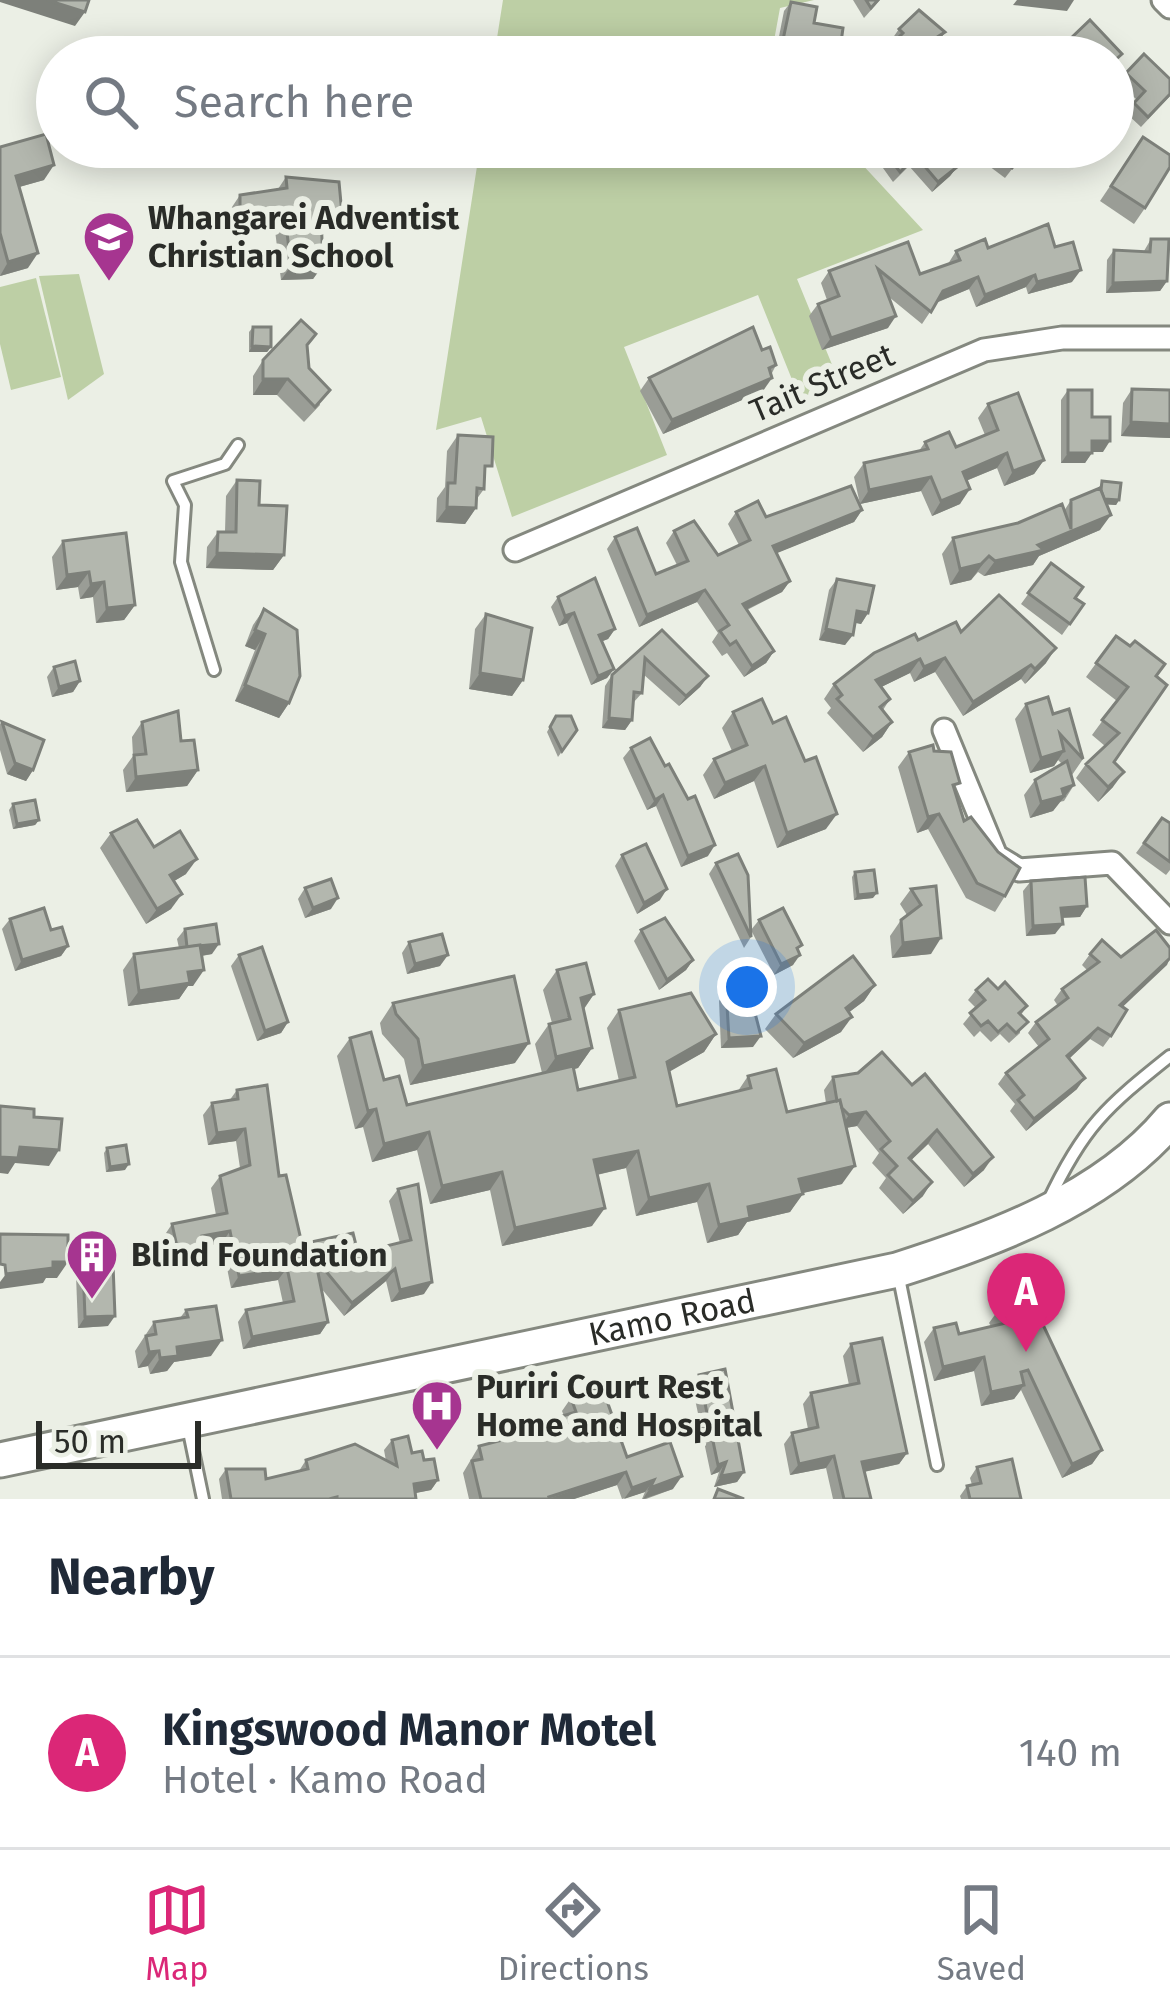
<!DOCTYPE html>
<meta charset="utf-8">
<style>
body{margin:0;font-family:"Fira Sans",sans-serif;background:#f6f6f7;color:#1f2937}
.scale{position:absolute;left:36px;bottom:30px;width:165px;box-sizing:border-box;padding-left:12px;border:6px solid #2a2c28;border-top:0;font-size:33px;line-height:42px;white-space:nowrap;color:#2a2c28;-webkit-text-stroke:9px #ebefe5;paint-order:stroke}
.you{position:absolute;left:747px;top:987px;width:42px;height:42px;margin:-30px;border:9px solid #fff;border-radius:50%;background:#1a73e8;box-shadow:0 0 0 18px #1a73e833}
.badge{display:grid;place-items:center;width:78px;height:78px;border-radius:50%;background:#db2777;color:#fff;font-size:39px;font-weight:700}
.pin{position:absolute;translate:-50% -99px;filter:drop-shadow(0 3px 6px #0008)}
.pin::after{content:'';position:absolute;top:63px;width:42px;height:36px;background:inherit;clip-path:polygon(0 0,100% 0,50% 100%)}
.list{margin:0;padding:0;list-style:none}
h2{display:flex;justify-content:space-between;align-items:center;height:156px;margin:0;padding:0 48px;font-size:51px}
h2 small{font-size:39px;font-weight:400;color:#747a83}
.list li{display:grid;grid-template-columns:78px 1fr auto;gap:36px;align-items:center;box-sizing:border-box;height:192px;padding:0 48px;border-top:3px solid #e0e1e3}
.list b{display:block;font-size:45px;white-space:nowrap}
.list p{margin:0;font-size:39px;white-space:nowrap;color:#747a83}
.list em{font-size:39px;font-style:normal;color:#747a83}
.icon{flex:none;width:66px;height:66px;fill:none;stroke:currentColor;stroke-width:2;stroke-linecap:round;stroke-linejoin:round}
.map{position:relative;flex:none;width:1170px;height:1499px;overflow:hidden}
.search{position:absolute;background:#fff;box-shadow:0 6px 30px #0003;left:36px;right:36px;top:36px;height:132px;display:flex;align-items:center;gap:30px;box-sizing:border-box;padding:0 42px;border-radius:66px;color:#747a83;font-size:45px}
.sheet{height:348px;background:#fff}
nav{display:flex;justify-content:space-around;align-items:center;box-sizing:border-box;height:168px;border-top:3px solid #e0e1e3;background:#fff;font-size:33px;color:#747a83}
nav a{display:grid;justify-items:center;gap:6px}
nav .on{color:#db2777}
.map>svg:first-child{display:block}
.green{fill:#bdcfa5}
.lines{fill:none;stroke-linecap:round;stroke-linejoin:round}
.service-casing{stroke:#84887f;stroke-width:16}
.minor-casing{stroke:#84887f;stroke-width:27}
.secondary-casing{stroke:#84887f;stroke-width:39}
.service{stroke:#fff;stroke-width:10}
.minor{stroke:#fff;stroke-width:21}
.secondary{stroke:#fff;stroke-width:33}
.wall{fill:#9a9d96}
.shaded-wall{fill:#7d807a}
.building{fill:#b3b7ae;stroke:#7d807a;stroke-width:3}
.labels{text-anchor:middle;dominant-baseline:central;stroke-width:12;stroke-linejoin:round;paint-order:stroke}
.poi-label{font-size:33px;font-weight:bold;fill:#2a2c28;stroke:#ebefe5;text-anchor:start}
.street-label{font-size:33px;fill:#2a2c28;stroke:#ebefe5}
</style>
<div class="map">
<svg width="1170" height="1499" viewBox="0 0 1170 1499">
<rect width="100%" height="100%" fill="#ebefe5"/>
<g class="green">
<polygon points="503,0 814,0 780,8 771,57 494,57"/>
<polygon points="480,147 846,147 923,230 797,279 833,367 856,376 782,406 793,382 758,295 624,347 667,455 512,517 481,417 436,430"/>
<polygon points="79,274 104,374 68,400 39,276"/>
<polygon points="36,278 61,377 11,390 0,344 0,287"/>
</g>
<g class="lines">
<g class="service-casing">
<g id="service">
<polyline points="214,670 181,562 185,505 173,481 225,464 238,445"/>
<path d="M1048 1202C1083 1127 1106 1107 1170 1056"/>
<polyline points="898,1273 937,1465"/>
<polyline points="187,1422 203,1499"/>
</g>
</g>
<g class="minor-casing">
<g id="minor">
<polyline points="1163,0 1170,7"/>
<polyline points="515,550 984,350 1062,338 1170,338"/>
<polyline points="944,730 996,856 1019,870 1112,863 1170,923"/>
</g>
</g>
<g class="secondary-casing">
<g id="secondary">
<path id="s1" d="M0 1460 897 1270C992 1240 1104 1199 1170 1120"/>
</g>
</g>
<use href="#service" class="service"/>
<use href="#minor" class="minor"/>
<use href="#secondary" class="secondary"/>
</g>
<g class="wall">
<polygon points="853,0 880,0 864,18"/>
<polygon points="791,2 814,23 839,57 775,57 784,11"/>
<polygon points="899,29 945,32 938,42 915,57 897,57 890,49 894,42 892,39"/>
<polygon points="1069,40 1113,57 1068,57 1062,50"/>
<polygon points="1126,73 1170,96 1141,127 1126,113 1137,100 1119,83"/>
<polygon points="1143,137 1145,208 1134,224 1100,201"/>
<polygon points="0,147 44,180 19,187 28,268 0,276"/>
<polygon points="868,147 940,147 957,167 950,176 932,192 909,166 893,182"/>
<polygon points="972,147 1029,147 1005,178 969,151"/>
<polygon points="286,177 342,214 332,229 322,229 323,265 313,279 281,280 275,230 230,230 230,210 240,195 278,189"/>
<polygon points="1151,239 1167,281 1160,291 1106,293 1107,260 1114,250 1144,251"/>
<polygon points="1055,247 1072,282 1028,294 1026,287 976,307 969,289 936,303 922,324 889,297 888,328 822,350 809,316 818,304 827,300 821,283 829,271 864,257 920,274 948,264 956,251"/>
<polygon points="253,327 271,347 267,352 249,352 249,332"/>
<polygon points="307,347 309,368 320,405 304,422 277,395 253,395 253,376 263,360"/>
<polygon points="762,350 776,365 763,391 663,434 640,391 649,378"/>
<polygon points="1132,389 1170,390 1170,438 1121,436 1123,403"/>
<polygon points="1068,390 1092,417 1103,452 1092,452 1085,463 1061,463 1061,400"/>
<polygon points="988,404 1044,460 1034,474 1004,486 997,468 966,481 960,504 932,516 921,491 860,504 854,477 864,463 919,451 925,442 956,447 985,435 978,418"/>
<polygon points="458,435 485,475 484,489 476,500 476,508 465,524 436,522 437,498 445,487 447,451"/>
<polygon points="237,480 259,505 284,555 273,570 206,568 207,547 218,532 225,532 226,496"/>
<polygon points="1102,481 1119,500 1116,505 1107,504 1100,530 1039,556 1033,565 984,576 978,572 971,580 950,585 942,554 953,538 1064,511 1071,500 1098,490"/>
<polygon points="862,510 854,522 776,553 790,581 782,592 747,610 774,651 766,663 744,677 727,653 722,656 712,642 718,633 697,602 639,627 607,549 615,537 656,574 677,565 666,543 674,531 718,555 739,545 728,524 736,512 766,517"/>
<polygon points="63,541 135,605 124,620 96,623 93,597 80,599 78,587 56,590 52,557"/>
<polygon points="1051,563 1075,598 1084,604 1062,635 1021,604"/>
<polygon points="837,579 868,613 861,624 855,622 845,645 819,640 829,590"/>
<polygon points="558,597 615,629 608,639 602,641 614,669 607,678 591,685 567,623 559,626 551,607"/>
<polygon points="264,609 289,703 279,718 235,701 255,650 245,646 253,625"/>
<polygon points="486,614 523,680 512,696 469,689 475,629"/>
<polygon points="662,630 708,676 700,687 679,706 643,674 642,693 633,703 632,720 625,730 602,728 605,686 612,675"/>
<polygon points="961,632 1046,663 1025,684 1021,679 963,716 935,672 914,682 910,673 881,687 890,699 883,710 892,722 882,737 863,752 827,713 831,708 824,699 834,684 918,640"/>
<polygon points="1116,636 1156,677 1114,762 1113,787 1098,802 1076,778 1086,764 1105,746 1092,735 1117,701 1086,677"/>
<polygon points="54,667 80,681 73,692 52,697 47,677"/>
<polygon points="1026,704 1053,714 1083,759 1072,775 1071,773 1074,785 1064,801 1059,802 1053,811 1030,818 1024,795 1035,780 1062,764 1058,760 1054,766 1030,773 1015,719"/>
<polygon points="733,712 773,723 805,761 826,829 777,848 754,781 714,799 703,775 714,759 732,751 722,728"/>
<polygon points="556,716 577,730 558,757 547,732"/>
<polygon points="2,722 33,770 26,781 7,774 0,750 0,724"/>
<polygon points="142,722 181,741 198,770 187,786 126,792 123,770 133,756 132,737"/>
<polygon points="631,748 708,856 681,867 656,806 647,810 623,758"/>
<polygon points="909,752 955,790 964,821 1005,896 995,912 966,898 928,829 917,833 898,767"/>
<polygon points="13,804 39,820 35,825 13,829 9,810"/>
<polygon points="1162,818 1170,823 1170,870 1166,875 1136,853"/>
<polygon points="111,833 154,847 186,874 174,881 171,909 146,924 100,848"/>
<polygon points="622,855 660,900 637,914 615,866"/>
<polygon points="716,863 751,937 744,948 709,874"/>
<polygon points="855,872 873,898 854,900 852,877"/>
<polygon points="1031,881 1087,906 1080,917 1062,918 1055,934 1026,936 1023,891"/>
<polygon points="936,886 931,954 892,958 890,936 901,920 907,915 900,904 911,889"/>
<polygon points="305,888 331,909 305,918 298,899"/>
<polygon points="10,919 68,946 61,956 15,971 2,929"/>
<polygon points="759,920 798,950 793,965 774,975 751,930"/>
<polygon points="185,929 212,954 202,956 193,986 188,986 179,999 128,1006 123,970 134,954 179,948 177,939"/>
<polygon points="641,930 693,960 686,970 659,990 634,941"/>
<polygon points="409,942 440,966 407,974 402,953"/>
<polygon points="1170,948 1170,960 1122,1007 1111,1036 1103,1047 1090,1039 1069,1059 1077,1089 1026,1131 1010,1111 1015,1104 998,1084 1006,1073 1039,1047 1028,1033 1036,1022 1058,1006 1054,1000 1062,989 1087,970 1082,965 1090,954 1121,957"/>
<polygon points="239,955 288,1022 281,1033 257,1041 231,966"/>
<polygon points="557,970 594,994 584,1009 592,1048 578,1068 574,1069 578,1090 619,1081 607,1028 619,1010 716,1034 704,1052 669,1071 677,1106 738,1091 748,1076 787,1112 826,1103 824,1090 833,1077 858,1073 882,1052 984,1170 964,1187 928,1144 911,1160 923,1196 903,1214 879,1188 886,1178 872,1163 879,1153 857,1126 846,1128 842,1184 802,1193 790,1212 747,1222 738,1235 707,1243 697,1202 636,1216 626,1168 597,1175 592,1226 502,1246 490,1190 430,1204 417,1150 372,1162 363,1127 355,1129 337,1056 350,1038 407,1105 542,1073 535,1044 549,1024 552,1023 543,990"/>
<polygon points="875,985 864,1001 849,1012 841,1032 793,1058 765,1029 776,1014"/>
<polygon points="998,989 1027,1006 1021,1015 1020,1033 1009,1043 1000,1034 991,1042 980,1031 974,1037 963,1024 976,1008 968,1000 976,990"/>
<polygon points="726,990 753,1047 721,1048 719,1001"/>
<polygon points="393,1003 515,1063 410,1085 404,1059 382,1034 380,1023"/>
<polygon points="237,1090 279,1176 302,1244 358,1253 400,1243 389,1201 398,1189 424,1294 391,1302 386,1281 344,1316 321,1288 328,1322 320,1334 243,1349 238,1322 246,1310 283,1303 278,1280 231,1288 222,1243 204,1246 196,1259 170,1263 164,1236 172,1224 216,1215 211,1188 220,1176 240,1168 236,1141 208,1145 203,1115 212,1103 229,1101"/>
<polygon points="107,1148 125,1170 106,1172 104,1153"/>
<polygon points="83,1265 108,1326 78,1328 76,1275"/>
<polygon points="999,1309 1102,1450 1092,1464 1062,1478 1021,1390 1014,1399 981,1406 974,1371 934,1381 924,1342 934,1328 959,1334 991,1326 989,1323"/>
<polygon points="186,1310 211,1356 174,1362 167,1371 150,1374 148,1366 138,1368 135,1351 154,1322 180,1318"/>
<polygon points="851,1344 907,1453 899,1464 864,1472 871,1499 833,1499 826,1468 790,1475 784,1444 792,1433 808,1429 803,1404 811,1393 849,1385 843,1356"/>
<polygon points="699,1375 744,1472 737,1482 714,1487 719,1472 711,1475 692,1385"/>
<polygon points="571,1398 627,1457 673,1489 646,1499 642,1499 645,1492 622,1499 617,1485 574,1499 469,1499 463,1473 479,1446 492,1443 498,1435 564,1416 562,1411"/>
<polygon points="392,1440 424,1460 438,1480 431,1490 415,1493 416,1499 222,1499 219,1479 226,1469 266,1479 299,1471 306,1460 386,1461 384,1450"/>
<polygon points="977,1467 1021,1499 961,1499 960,1496 967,1486 972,1485 970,1478"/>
</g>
<g class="shaded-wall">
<polygon points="0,0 47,0 85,12 75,26 0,2"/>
<polygon points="1017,0 1074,0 1067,11 1013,5"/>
<polygon points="945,32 938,42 915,57 909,57"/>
<polygon points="54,165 44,180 5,191 16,176"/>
<polygon points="957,167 950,176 932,192 938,182"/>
<polygon points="342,214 332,229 311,229 321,215"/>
<polygon points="240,215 285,216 275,230 230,230"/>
<polygon points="38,253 28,268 0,276 8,262"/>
<polygon points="323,265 313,279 281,280 291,266"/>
<polygon points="1081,270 1072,282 1028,294 1037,282"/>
<polygon points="1035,275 1026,287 976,307 985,295"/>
<polygon points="978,277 969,289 935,303 943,291"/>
<polygon points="1167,281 1160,291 1106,293 1113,283"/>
<polygon points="896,316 888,328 822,350 831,338"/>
<polygon points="252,346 271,347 267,352 249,352"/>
<polygon points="772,378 763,391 663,434 672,420"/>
<polygon points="263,379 288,379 277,395 253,395"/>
<polygon points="1131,422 1170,424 1170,438 1121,436"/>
<polygon points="1092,441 1110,441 1103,452 1085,452"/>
<polygon points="1007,453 997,468 953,486 963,472"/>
<polygon points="1068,453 1092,453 1085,463 1061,463"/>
<polygon points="1044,460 1034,474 1004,486 1013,471"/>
<polygon points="931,477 921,491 860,504 869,490"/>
<polygon points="970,489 960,504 932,516 941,501"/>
<polygon points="1100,498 1119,500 1116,505 1097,504"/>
<polygon points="447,507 476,508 465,524 436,522"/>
<polygon points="862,510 854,522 765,558 773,546"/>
<polygon points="1111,515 1100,530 1039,556 1033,565 984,576 995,561"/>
<polygon points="217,553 284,555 273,570 206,568"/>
<polygon points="989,556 971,580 950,585 960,569"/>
<polygon points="89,572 78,587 56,590 67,575"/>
<polygon points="790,581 782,592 735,615 743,604"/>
<polygon points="104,582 93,597 80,599 91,584"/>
<polygon points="705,590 697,602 639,627 647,615"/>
<polygon points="135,605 124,620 96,623 107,608"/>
<polygon points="857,611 868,613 861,624 850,622"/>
<polygon points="574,613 567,623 559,626 565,616"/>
<polygon points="615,629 608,639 593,645 599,635"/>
<polygon points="826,629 853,635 845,645 819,640"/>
<polygon points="255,630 265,634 255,650 245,646"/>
<polygon points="1056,648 1046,663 1025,684 1035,669"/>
<polygon points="774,651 766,663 744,677 752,666"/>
<polygon points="945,658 935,672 914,682 924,667"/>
<polygon points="920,659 910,673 865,695 876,680"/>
<polygon points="1031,665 1021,679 963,716 973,702"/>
<polygon points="614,669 607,678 591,685 598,676"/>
<polygon points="480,673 523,680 512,696 469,689"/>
<polygon points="708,676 700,687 679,706 686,696"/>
<polygon points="80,681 73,692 52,697 59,687"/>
<polygon points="245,685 289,703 279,718 235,701"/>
<polygon points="609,718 632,720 625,730 602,728"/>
<polygon points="892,722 882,737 863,752 873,737"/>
<polygon points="1064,751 1054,766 1030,773 1041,758"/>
<polygon points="15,763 33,770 26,781 7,774"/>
<polygon points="765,766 754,781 714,799 725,783"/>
<polygon points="198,770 187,786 126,792 136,777"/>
<polygon points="1124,772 1113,787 1098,802 1108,787"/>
<polygon points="1074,785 1053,811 1030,818 1041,802 1062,789"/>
<polygon points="663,795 656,806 647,810 655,800"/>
<polygon points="837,814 826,829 777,848 787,833"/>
<polygon points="939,814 928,829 917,833 928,817"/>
<polygon points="39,820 35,825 13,829 17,824"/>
<polygon points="715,845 708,856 681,867 688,856"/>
<polygon points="197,859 186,874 159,890 170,875"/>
<polygon points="667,889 660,900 637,914 644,903"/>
<polygon points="877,893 873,898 854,900 858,895"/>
<polygon points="182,894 171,909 146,924 157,909"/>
<polygon points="338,898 331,909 305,918 313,908"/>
<polygon points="1087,906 1080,917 1054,918 1061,908"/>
<polygon points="1063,924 1055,934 1026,936 1033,926"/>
<polygon points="941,938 931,954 892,958 903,943"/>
<polygon points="219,944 212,954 180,959 187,948"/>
<polygon points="68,946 61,956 15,971 22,960"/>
<polygon points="448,955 440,966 407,974 415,964"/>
<polygon points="800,955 793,965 774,975 781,964"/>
<polygon points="1170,958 1167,965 1112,1017 1120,1005"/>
<polygon points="693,960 686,970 659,990 667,980"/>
<polygon points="204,970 193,986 188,986 179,999 128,1006 139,991 188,972"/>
<polygon points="875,985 864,1001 835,1023 846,1008"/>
<polygon points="594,994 580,1014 567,1017 581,998"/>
<polygon points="852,1017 841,1032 793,1058 804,1043"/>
<polygon points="288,1022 281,1033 257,1041 265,1031"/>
<polygon points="1098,1028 1090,1039 1059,1068 1067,1056"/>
<polygon points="716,1034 704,1052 655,1080 667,1062"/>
<polygon points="761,1036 753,1047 721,1048 729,1038"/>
<polygon points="529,1043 515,1063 410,1085 423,1066"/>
<polygon points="592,1048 578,1068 542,1077 556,1057"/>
<polygon points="1085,1078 1077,1089 1026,1131 1034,1119"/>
<polygon points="376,1109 363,1127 355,1129 368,1111"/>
<polygon points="866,1112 857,1126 839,1129 849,1115"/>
<polygon points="245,1129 236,1141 208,1145 217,1133"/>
<polygon points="937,1130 928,1144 900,1171 909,1158"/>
<polygon points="429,1132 417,1150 372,1162 384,1144"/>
<polygon points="20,1147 59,1150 49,1166 15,1163 8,1174 0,1173 0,1157"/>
<polygon points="638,1151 626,1168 582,1178 594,1160"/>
<polygon points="993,1157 984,1170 964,1187 973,1174"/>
<polygon points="129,1164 125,1170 106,1172 110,1167"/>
<polygon points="855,1166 842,1184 786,1197 799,1179"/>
<polygon points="502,1172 490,1190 430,1204 442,1186"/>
<polygon points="932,1182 923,1196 903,1214 913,1201"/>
<polygon points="709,1184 697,1202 636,1216 649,1198"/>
<polygon points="803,1194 790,1212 747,1222 738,1235 707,1243 719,1225 748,1207"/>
<polygon points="605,1208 592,1226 502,1246 515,1228"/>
<polygon points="230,1231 222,1243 194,1248 202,1236"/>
<polygon points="204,1247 196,1259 170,1263 178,1251"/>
<polygon points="53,1262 68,1262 57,1278 46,1278 43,1283 0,1289 0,1282 6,1274"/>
<polygon points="287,1268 278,1280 231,1288 239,1276"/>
<polygon points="395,1269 386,1281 344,1316 352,1303"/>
<polygon points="432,1282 424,1294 391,1302 400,1290"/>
<polygon points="115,1316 108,1326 78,1328 85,1317"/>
<polygon points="328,1322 320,1334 243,1349 252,1337"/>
<polygon points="222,1340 211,1356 174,1362 167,1371 150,1374 160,1358 177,1347"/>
<polygon points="159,1351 148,1366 138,1368 149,1352"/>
<polygon points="984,1357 974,1371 934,1381 943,1367"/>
<polygon points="1024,1385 1014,1399 981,1406 991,1392"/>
<polygon points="1102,1450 1092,1464 1062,1478 1072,1464"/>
<polygon points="907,1453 899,1464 854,1474 862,1462"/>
<polygon points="834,1456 826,1468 790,1475 799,1464"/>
<polygon points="726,1462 719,1472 711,1475 718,1465"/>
<polygon points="626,1472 617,1485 574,1499 548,1499"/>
<polygon points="744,1472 737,1482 714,1487 721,1476"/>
<polygon points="682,1476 673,1489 643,1499 650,1488"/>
<polygon points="438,1480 431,1490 406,1495 414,1484"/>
<polygon points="654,1480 645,1492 624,1499 632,1488"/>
</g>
<g class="building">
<polygon points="47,0 89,0 85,12"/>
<polygon points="866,0 878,0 871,8"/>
<polygon points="791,2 817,7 814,23 843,28 839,57 795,57 780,54"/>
<polygon points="919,10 945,32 911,54 897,39 903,33 899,29"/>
<polygon points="1090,20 1122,54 1113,62 1113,57 1085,57 1069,40"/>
<polygon points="967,51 969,57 947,57 947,54"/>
<polygon points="1144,54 1170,79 1170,94 1148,117 1134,103 1145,91 1126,73"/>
<polygon points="46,134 54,165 16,176 38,253 8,262 0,233 0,147"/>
<polygon points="1143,137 1170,155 1170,167 1145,208 1111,186"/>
<polygon points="881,147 940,147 957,167 938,182 916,156 900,172"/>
<polygon points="985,147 1029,147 1012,168"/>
<polygon points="286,177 339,182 342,214 321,215 323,265 291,266 285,216 240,215 240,195 287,188"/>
<polygon points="1048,224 1055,247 1073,242 1081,270 1037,282 1035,275 985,295 978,277 943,291 931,312 878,269 896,316 831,338 818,304 839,296 829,271 908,242 920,274 960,260 956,251 985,239 988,248"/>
<polygon points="1151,239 1169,239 1167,281 1113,283 1114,250 1150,252"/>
<polygon points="301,320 316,334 307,345 309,368 330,390 315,407 288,379 263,379 263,360"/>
<polygon points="253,327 271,327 271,347 252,346"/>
<polygon points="753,327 762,350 770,347 776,365 769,368 772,378 672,420 649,378"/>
<polygon points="1132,389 1170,390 1170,424 1131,422"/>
<polygon points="1068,390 1092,390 1092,417 1110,417 1110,441 1092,441 1092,453 1068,453"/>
<polygon points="1018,393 1044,460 1013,471 1007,453 963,472 970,489 941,501 931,477 869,490 864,463 928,449 925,442 949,432 956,447 998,430 988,404"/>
<polygon points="458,435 493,437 492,466 485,466 484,489 477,488 476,508 447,507 448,483 455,483"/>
<polygon points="237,480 260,481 259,505 287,506 284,555 217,553 218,532 236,532"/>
<polygon points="1102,481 1121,483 1119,500 1104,499 1101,490"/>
<polygon points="851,486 862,510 773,546 790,581 743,604 774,651 752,666 736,641 730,645 720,631 729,625 705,590 647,615 615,537 637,528 656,574 688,561 674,531 694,521 718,555 750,540 736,512 758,501 766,517"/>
<polygon points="1100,488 1111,515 1038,545 1044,550 995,561 989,556 981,564 960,569 953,538 1018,523 1062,504 1071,529 1071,500"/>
<polygon points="126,533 135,605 107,608 104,582 91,584 89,572 67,575 63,541"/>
<polygon points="1051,563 1083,587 1075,598 1084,604 1070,624 1028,593"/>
<polygon points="595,578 615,629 599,635 614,669 598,676 574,613 565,616 558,597"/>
<polygon points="837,579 874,586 868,613 857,611 853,635 826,629"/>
<polygon points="999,595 1056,648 1035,669 1031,665 973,702 945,658 924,667 920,659 876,680 890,699 880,707 892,722 873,737 837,699 842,695 834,684 874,653 915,634 918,640 956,622 961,632"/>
<polygon points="264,609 297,630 300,676 289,703 245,685 265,634 255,630"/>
<polygon points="486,614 532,628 523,680 480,673"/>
<polygon points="662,630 708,676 686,696 645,658 642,693 634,692 632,720 609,718 612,675"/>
<polygon points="1116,636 1130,646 1135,641 1165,664 1156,676 1167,685 1114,762 1124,772 1108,787 1086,764 1119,733 1102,720 1128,687 1096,663"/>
<polygon points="75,661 80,681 59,687 54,667"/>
<polygon points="1048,697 1053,714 1069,709 1083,759 1060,734 1064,751 1041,758 1026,704"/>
<polygon points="762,699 773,723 786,717 805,761 816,757 837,814 787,833 765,766 725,783 714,759 747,745 733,712"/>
<polygon points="178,711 181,741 194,740 198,770 136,777 134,755 146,754 142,722"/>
<polygon points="556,716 571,716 577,730 562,751 550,727"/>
<polygon points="2,722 44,740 33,770 15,763"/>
<polygon points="650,738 665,766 669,764 688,799 695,796 715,845 688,856 663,795 655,800 631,748"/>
<polygon points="933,745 934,751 951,752 960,783 953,785 964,821 971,817 998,852 1020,868 1005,896 977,883 939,814 928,817 909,752"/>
<polygon points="1067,761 1074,785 1062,789 1064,796 1041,802 1035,780"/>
<polygon points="35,800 39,820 17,824 13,804"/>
<polygon points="1162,818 1170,823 1170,862 1144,843"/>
<polygon points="137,820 154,847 180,831 197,859 170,875 182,894 157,909 111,833"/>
<polygon points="646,844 667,889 644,903 622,855"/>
<polygon points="738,854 748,875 751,937 716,863"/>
<polygon points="874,870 877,893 858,895 855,872"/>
<polygon points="1085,877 1087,906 1061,908 1063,924 1033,926 1031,881"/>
<polygon points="331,879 338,898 313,908 305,888"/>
<polygon points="936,886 941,938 903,943 901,920 921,905 911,889"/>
<polygon points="44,908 51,930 62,927 68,946 22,960 10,919"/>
<polygon points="783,908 802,945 797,948 800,955 781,964 759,920"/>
<polygon points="665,918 693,960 667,980 641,930"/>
<polygon points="216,924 219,944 187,947 185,929"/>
<polygon points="1156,930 1170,948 1170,958 1120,1005 1127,1010 1111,1036 1098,1028 1067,1056 1085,1078 1034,1119 1018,1100 1024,1095 1006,1073 1049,1039 1036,1022 1068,998 1062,989 1099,962 1090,954 1102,940 1121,957"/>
<polygon points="442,934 448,955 415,964 409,942"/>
<polygon points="200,945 204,970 188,972 190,983 139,991 134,954"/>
<polygon points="262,947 288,1022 265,1031 239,955"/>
<polygon points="853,956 875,985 846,1008 852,1017 804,1043 776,1014"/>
<polygon points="586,963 594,994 581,998 592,1048 556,1057 549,1024 570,1019 557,970"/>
<polygon points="514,976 529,1043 423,1066 418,1039 396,1014 393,1003"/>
<polygon points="988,979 998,989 1005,982 1027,1006 1019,1013 1028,1022 1016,1033 1007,1024 998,1032 988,1021 981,1026 970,1013 985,1000 976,990"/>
<polygon points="726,990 749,990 761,1036 729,1038"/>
<polygon points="691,993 716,1034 667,1062 677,1106 751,1088 748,1076 776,1069 787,1112 840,1100 855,1166 799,1179 803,1194 748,1207 750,1218 719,1225 709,1184 649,1198 638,1151 594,1160 605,1208 515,1228 502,1172 442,1186 429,1132 384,1144 376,1109 368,1111 350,1038 371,1032 384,1080 399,1076 407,1105 573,1066 578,1090 635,1077 619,1010"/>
<polygon points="882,1052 912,1085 925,1074 993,1157 973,1174 937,1130 909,1158 932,1182 913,1201 888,1175 897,1166 881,1149 890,1141 866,1112 849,1115 842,1108 840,1100 837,1101 833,1077 858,1073"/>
<polygon points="267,1085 279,1176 286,1175 302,1244 353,1233 358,1253 411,1240 398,1189 418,1184 432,1282 400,1290 395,1269 352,1303 315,1258 328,1322 252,1337 246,1310 294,1301 287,1268 239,1276 230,1231 202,1236 204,1247 178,1251 172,1224 227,1213 220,1176 250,1165 245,1129 217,1133 212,1103 238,1099 237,1090"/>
<polygon points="0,1106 34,1109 34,1117 62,1119 59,1150 20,1147 18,1158 0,1157"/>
<polygon points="126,1145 129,1164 110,1167 107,1148"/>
<polygon points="0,1234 68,1235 68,1262 53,1262 53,1268 6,1274 5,1265 0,1264"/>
<polygon points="113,1264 115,1316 85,1317 83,1265"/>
<polygon points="1029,1295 1102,1450 1072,1464 1028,1370 1021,1372 1024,1385 991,1392 984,1357 943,1367 934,1328 956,1323 959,1334 1006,1323 999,1309"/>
<polygon points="216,1306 222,1340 177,1347 178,1356 160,1358 159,1351 149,1352 146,1336 156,1334 154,1322 188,1317 186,1310"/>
<polygon points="882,1338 907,1453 862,1462 871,1499 844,1499 834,1456 799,1464 792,1433 818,1427 811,1393 859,1383 851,1344"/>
<polygon points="725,1369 744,1472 721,1476 726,1462 718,1465 699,1375"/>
<polygon points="602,1387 627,1457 670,1442 682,1476 650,1488 654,1480 632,1488 626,1472 549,1497 550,1499 481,1499 472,1461 482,1459 479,1446 499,1441 498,1435 576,1412 571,1398"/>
<polygon points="408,1436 412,1453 422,1451 424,1460 434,1459 438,1480 414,1484 416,1499 337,1499 337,1497 329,1499 231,1499 226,1469 265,1469 266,1479 308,1469 306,1460 355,1444 397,1466 392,1440"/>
<polygon points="1012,1459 1021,1499 970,1499 967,1486 981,1483 977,1467"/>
<polygon points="718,1489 744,1499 714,1499"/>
</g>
<defs>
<g id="school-pin" transform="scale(2.7)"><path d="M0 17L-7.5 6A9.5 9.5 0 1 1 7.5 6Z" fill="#a63590" stroke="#ebefe5"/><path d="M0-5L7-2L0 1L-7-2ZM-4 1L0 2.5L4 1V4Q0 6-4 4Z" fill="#fff"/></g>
<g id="building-pin" transform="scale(2.7)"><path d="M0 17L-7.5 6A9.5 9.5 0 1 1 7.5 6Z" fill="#a63590" stroke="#ebefe5"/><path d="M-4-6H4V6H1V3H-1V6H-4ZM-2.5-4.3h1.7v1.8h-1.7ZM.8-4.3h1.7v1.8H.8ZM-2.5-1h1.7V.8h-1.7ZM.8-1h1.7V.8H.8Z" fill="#fff"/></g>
<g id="hospital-pin" transform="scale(2.7)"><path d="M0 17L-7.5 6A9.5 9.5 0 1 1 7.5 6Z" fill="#a63590" stroke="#ebefe5"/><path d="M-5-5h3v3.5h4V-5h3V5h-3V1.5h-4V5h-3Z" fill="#fff"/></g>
</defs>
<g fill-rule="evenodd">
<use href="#school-pin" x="109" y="237"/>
<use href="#building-pin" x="92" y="1255"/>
<use href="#hospital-pin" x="437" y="1406"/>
</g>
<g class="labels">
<g class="poi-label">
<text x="148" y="218">Whangarei Adventist<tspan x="148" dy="38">Christian School</tspan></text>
<text x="131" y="1255">Blind Foundation</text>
<text x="476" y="1387">Puriri Court Rest<tspan x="476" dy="38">Home and Hospital</tspan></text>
</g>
<g class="street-label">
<text transform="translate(822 383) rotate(-23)">Tait Street</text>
<text stroke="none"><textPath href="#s1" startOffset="687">Kamo Road</textPath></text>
</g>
</g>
</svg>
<div class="scale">50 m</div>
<div class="you"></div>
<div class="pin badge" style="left:1026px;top:1352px">A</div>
<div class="search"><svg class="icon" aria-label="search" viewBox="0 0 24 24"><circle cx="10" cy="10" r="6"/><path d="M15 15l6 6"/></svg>Search here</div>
</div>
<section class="sheet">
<h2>Nearby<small></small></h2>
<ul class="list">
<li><span class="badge">A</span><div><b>Kingswood Manor Motel</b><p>Hotel · Kamo Road</p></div><em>140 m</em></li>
</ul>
</section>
<nav>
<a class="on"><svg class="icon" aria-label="map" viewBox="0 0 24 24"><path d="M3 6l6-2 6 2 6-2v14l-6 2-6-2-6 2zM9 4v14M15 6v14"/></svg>Map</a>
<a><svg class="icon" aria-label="directions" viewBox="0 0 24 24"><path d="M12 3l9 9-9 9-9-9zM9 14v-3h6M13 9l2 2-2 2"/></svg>Directions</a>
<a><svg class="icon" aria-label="saved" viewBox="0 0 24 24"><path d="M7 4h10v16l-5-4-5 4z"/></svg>Saved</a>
</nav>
